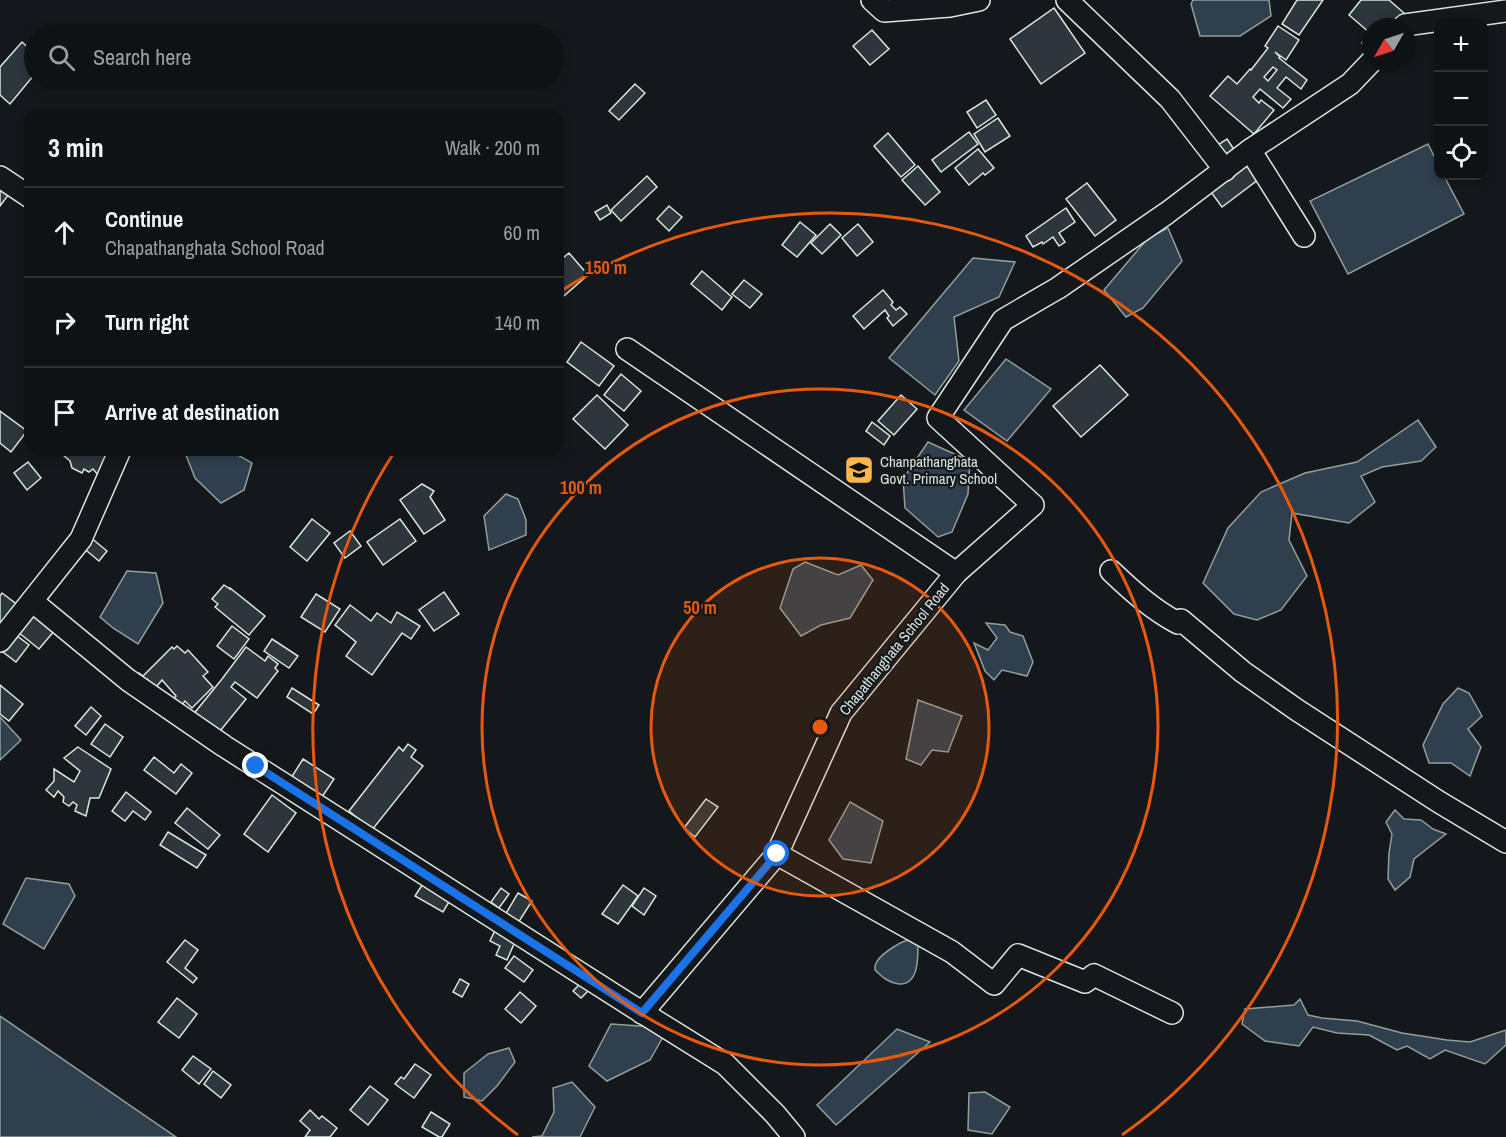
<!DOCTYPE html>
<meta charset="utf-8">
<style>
body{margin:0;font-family:"Archivo Narrow",sans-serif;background:#1d2022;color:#f1f3f6}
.controls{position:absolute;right:18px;top:18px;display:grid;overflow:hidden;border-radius:12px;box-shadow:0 3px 9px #0003}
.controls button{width:54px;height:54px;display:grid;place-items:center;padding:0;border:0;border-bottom:2px solid #2f3234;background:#0f1215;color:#f1f3f6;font:30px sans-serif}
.compass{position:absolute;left:1362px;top:18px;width:54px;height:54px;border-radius:50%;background:#0f1215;box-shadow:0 3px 9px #0003;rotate:231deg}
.stop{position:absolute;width:18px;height:18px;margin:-14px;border:4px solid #1a73e8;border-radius:50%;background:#fff}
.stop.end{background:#1a73e8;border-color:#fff;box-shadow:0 2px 6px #0008}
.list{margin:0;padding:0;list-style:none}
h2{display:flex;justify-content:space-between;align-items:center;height:78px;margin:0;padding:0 24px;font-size:26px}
h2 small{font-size:20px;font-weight:400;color:#9b9ea0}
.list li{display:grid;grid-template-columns:39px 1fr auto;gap:18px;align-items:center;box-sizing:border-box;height:90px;padding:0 24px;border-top:2px solid #2f3234}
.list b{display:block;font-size:22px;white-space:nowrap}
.list p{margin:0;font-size:20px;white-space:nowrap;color:#9b9ea0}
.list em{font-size:20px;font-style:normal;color:#9b9ea0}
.icon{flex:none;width:33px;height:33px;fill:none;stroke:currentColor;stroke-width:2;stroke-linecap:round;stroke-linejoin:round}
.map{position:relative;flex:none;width:1506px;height:1137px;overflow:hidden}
.search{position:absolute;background:#0f1215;box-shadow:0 3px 9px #0003;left:24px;top:24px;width:540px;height:66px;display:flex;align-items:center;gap:15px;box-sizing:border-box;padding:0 21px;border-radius:33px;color:#9b9ea0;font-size:22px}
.panel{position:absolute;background:#0f1215;box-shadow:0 3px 9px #0003;left:24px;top:108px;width:540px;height:348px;border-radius:18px}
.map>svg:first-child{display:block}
.water{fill:#2f3f4d;stroke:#939e99;stroke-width:1.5}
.building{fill:#2c363c;stroke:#d8e6dc;stroke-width:1.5;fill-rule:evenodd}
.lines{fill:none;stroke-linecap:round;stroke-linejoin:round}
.minor-casing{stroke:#d8e6dc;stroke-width:24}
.minor{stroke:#14181c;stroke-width:21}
.route{stroke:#1a73e8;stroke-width:8}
.ring{fill:none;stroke:#e8590c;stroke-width:3}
.labels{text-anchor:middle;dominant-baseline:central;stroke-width:4.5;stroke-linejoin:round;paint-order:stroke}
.poi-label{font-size:15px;fill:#d8e6dc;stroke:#14181c;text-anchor:start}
.street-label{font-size:15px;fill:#d8e6dc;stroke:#14181c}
.centre{fill:#e8590c;stroke:#14181c;stroke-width:3}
.ring-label{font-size:18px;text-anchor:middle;font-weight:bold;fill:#e8590c;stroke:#14181c;stroke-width:4.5;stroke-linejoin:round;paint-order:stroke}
</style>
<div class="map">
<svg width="1506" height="1137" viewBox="0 0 1506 1137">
<rect width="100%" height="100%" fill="#14181c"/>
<g class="water">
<polygon points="1193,0 1269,0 1271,16 1240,36 1200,36 1191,4"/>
<polygon points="1428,144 1438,164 1438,176 1444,176 1464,214 1348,274 1310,201"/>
<polygon points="1168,228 1182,261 1143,308 1126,317 1104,290 1148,238"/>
<polygon points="973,258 1015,262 999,297 954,317 959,361 935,395 889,358"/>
<polygon points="1006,359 1051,389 1007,441 964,410"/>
<polygon points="1418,420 1436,447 1421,461 1382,467 1361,476 1375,502 1349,523 1292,513 1289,540 1307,576 1281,610 1257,620 1234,614 1203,583 1228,528 1261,492 1305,473 1357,462"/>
<polygon points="928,442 970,461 968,494 952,532 938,537 905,508 903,479"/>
<polygon points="184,450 229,450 252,463 244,490 221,503 195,478"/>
<polygon points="506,494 518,499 526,520 526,535 489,550 484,516"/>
<polygon points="805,562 838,575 861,565 873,580 850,618 821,625 801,636 780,608 793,569"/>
<polygon points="127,571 156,573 163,603 138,644 113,628 100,617"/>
<polygon points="986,623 1005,625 1010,632 1023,636 1033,662 1027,676 1002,670 994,680 985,671 974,643 988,650 997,638"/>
<polygon points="1458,688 1469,693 1482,716 1468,729 1481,747 1470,776 1451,763 1429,763 1423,745 1443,704"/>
<polygon points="918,700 962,716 948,752 932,750 921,765 906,759"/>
<polygon points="0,717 21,740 0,760"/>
<polygon points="850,802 883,821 871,863 843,859 829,840"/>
<polygon points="1395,810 1404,819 1421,820 1433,829 1446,834 1414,859 1410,877 1395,890 1388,879 1389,853 1392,834 1386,822"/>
<polygon points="26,878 69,884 75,896 44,949 3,924"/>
<path d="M909 940 913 942 918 946C918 960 918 985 899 984 889 983 882 977 875 970 875 965 875 964 878 960 883 953 901 941 909 940Z"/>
<polygon points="1300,999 1308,1015 1322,1018 1357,1021 1402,1033 1447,1040 1470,1042 1506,1030 1506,1045 1485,1064 1445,1050 1430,1059 1407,1046 1397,1050 1369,1035 1337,1033 1313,1027 1299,1046 1265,1041 1242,1024 1245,1009 1294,1005"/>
<polygon points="0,1016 176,1137 0,1137"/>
<polygon points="611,1024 668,1028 650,1060 607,1081 589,1066"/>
<polygon points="897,1029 930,1042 836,1125 817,1105"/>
<polygon points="509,1048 515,1062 497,1086 482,1101 464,1097 464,1073 488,1054"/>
<polygon points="572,1082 595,1107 580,1137 532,1137 542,1136 554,1112 553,1088"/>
<polygon points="985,1092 1010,1107 992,1134 968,1130 969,1093"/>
</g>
<g class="building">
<polygon points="1297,0 1323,0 1299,35 1282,24"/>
<polygon points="1361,0 1389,0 1404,13 1392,27 1371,27 1371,48 1362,43 1370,33 1349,15"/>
<polygon points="1054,8 1085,53 1041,84 1010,39"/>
<path d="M1278 26 1299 40 1286 60 1275 52 1280 57 1279 58 1307 80 1301 89 1286 77 1277 88 1291 99 1283 108 1260 89 1253 97 1259 103 1261 100 1274 110 1254 134 1210 96 1228 76 1237 84 1250 69 1251 70 1268 48 1265 46ZM1273 67 1277 70 1268 81 1264 77Z"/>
<polygon points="872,30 889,49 870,65 853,46"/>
<polygon points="22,42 34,53 34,75 10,104 0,95 0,67"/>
<polygon points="635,84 645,93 619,120 609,111"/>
<polygon points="986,100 996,115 977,128 967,112"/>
<polygon points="998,118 1010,136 985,152 974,134"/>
<polygon points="969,132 978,144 941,172 932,160"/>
<polygon points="888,133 915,165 901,177 874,146"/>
<polygon points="1227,139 1237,154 1226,161 1216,146"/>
<polygon points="978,149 994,168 985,175 983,173 969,185 955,168"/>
<polygon points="1245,160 1259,179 1222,207 1208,188"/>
<polygon points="918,166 940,192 925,205 902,180"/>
<polygon points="647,176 657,187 621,221 611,210"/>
<polygon points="1087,183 1116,220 1095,236 1066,199"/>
<polygon points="0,187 9,194 0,206"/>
<polygon points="607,205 611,213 600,220 595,212"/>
<polygon points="669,206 682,217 669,231 657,219"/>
<polygon points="1066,208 1075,222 1059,233 1065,242 1059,246 1053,237 1043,244 1042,242 1033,247 1026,236"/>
<polygon points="800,222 816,235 797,257 782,245"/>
<polygon points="830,224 841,235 822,254 811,243"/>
<polygon points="858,224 873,242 857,256 842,238"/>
<polygon points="569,253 588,275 558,301 558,262"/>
<polygon points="702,271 732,297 722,310 691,284"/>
<polygon points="744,280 762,294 750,308 732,294"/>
<polygon points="883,290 893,302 891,305 896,310 900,307 907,314 893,326 887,318 889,316 885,310 864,329 853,316"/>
<polygon points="581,342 614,366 599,386 567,362"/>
<polygon points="1100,365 1128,395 1081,437 1053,406"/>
<polygon points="621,374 641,391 624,411 604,395"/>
<polygon points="597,395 628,425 605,449 573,419"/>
<polygon points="901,395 917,409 894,435 878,421"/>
<polygon points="0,411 27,431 11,452 0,443"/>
<polygon points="872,422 890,436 884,445 866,431"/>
<polygon points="57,450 113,450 99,476 93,469 89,472 84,469 82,473 72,468 70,461"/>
<polygon points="28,462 41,478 27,490 14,473"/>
<polygon points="422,484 434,491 430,497 445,520 424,534 400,500"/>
<polygon points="312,519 330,533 307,561 290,547"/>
<polygon points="400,519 416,541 383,565 367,542"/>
<polygon points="350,531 361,546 345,558 334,543"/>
<polygon points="90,537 107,551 99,561 82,547"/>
<polygon points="224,585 230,589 230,588 265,616 249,635 215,607 218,604 212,599"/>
<polygon points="444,592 459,614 434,631 419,610"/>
<polygon points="2,593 19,606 0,630 0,596"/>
<polygon points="316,594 340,609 325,632 301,617"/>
<polygon points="350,605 371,621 377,613 391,623 397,612 420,626 411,639 402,633 372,675 346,656 356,642 335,625"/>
<polygon points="35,612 55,630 39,649 18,632"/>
<polygon points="232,626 249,639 234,659 217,646"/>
<polygon points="16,635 29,645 16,662 3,652"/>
<polygon points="272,639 298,656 289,668 264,651"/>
<polygon points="177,646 185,653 188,650 208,672 203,676 213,687 192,708 185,701 181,706 172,700 176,696 162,680 153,691 145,684 148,680 147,679 141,685 134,680 139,673 143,676 172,647 174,649"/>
<polygon points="246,647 265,661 268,656 278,664 275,668 278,671 257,698 235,682 231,687 246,699 216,736 192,716 222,679"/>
<polygon points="0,685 23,704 9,721 0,714"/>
<polygon points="292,688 319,705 313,714 287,697"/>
<polygon points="91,707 101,716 86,735 75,726"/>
<polygon points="105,724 123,737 110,757 91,744"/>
<polygon points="408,744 416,750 411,757 423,766 372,830 349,811 399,747 403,751"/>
<polygon points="78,747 111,769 99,798 90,798 86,816 75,811 77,805 73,802 69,806 63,802 64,797 58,791 54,797 46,790 54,781 54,769 74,782 80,771 64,758"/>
<polygon points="154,757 174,773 181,764 192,773 176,794 144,770"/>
<polygon points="303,759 334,779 322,797 291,778"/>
<polygon points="126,792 151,812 145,820 133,811 125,821 112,811"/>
<polygon points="272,795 296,813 268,852 244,834"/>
<polygon points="706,799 718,807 695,837 684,828"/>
<polygon points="187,808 220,835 208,849 175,823"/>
<polygon points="168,832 206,855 197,868 160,845"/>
<polygon points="426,879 453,895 443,912 415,896"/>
<polygon points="623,885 638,896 618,924 602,914"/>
<polygon points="501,888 509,894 499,908 491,902"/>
<polygon points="644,888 656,896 644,915 632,906"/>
<polygon points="518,893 532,901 518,923 505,915"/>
<polygon points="497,926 517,937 507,960 496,955 500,946 490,941"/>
<polygon points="185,940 198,950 185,968 197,978 193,983 167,962"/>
<polygon points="514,956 533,970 524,982 505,968"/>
<polygon points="460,979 469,984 462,997 453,992"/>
<polygon points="585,979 592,987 581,998 573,991"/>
<polygon points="520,992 536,1006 521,1023 505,1009"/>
<polygon points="177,998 197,1014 179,1038 158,1022"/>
<polygon points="193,1056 211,1069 199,1084 182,1070"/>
<polygon points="415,1064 431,1075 414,1098 395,1084 401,1077 404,1079"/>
<polygon points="213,1071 231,1085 221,1098 204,1084"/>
<polygon points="370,1086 388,1100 368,1125 350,1110"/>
<polygon points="310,1110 319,1119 322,1116 337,1128 330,1137 305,1137 310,1130 300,1121"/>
<polygon points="431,1112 450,1124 442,1137 439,1137 422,1127"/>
</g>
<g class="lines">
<g class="minor-casing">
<g id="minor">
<polyline points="872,0 884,11 950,6 979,0"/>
<polyline points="1067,0 1170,99 1225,170"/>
<polyline points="1403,27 1405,25 1506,11"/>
<polyline points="0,177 30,197"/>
<polyline points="1304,236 1250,150 1350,84 1371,62"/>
<polyline points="627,349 956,573"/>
<path d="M1111 571C1132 591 1153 610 1178 623L1181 620 1243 672 1297 710 1439 802 1506 842"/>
<polyline points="32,601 128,680 224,746 627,1003 725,1064 775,1114 794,1137"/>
<polyline points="0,641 81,539 120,450"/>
<polyline points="777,854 952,952 994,984 1018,955 1085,982 1094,975 1172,1013"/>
<polyline points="642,1013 777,854 841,713 956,573 1033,505 938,418 1003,320 1058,288 1167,213 1250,150"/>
</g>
</g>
<use href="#minor" class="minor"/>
</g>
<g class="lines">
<polyline class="route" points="256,766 642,1013 777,854"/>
</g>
<circle cx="820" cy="727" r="169" fill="#e8590c" fill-opacity=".12"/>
<g class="ring">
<circle cx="820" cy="727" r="169"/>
<circle cx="820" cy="727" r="338"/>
<path d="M518 1135A507 507 0 0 1 395 451M559 292A507 507 0 0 1 1122 1135"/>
</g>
<defs>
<g id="school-square" transform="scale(1.5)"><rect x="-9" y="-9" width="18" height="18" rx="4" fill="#ffb74d" stroke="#14181c"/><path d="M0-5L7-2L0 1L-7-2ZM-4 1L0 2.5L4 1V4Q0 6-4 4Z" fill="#111"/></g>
</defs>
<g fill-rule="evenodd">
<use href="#school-square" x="859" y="470"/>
</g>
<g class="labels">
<g class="poi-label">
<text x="880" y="461">Chanpathanghata<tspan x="880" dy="17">Govt. Primary School</tspan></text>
</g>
<g class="street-label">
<text transform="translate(894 649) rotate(-51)">Chapathanghata School Road</text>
</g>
</g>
<circle cx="820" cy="727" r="9" class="centre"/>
<g class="ring-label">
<text x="606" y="274">150 m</text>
<text x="581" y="494">100 m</text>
<text x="700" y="614">50 m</text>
</g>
</svg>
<div class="controls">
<button>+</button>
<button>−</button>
<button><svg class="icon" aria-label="locate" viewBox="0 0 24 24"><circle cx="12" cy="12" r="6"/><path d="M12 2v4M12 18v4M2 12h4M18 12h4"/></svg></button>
</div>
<svg class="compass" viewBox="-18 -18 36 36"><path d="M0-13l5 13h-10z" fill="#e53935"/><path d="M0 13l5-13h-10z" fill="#9b9ea0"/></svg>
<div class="stop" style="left:777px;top:854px"></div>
<div class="stop end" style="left:256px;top:766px"></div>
<div class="search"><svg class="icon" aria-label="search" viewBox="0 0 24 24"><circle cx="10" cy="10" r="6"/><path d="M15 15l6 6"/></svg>Search here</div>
<section class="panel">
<h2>3 min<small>Walk · 200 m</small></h2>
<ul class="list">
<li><svg class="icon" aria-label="ahead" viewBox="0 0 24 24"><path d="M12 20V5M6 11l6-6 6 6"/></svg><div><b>Continue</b><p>Chapathanghata School Road</p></div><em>60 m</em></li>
<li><svg class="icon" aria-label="right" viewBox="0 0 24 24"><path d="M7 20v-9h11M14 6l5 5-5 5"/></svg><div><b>Turn right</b></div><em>140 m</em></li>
<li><svg class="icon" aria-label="arrive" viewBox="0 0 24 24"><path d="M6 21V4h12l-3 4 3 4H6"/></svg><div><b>Arrive at destination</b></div></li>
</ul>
</section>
</div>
